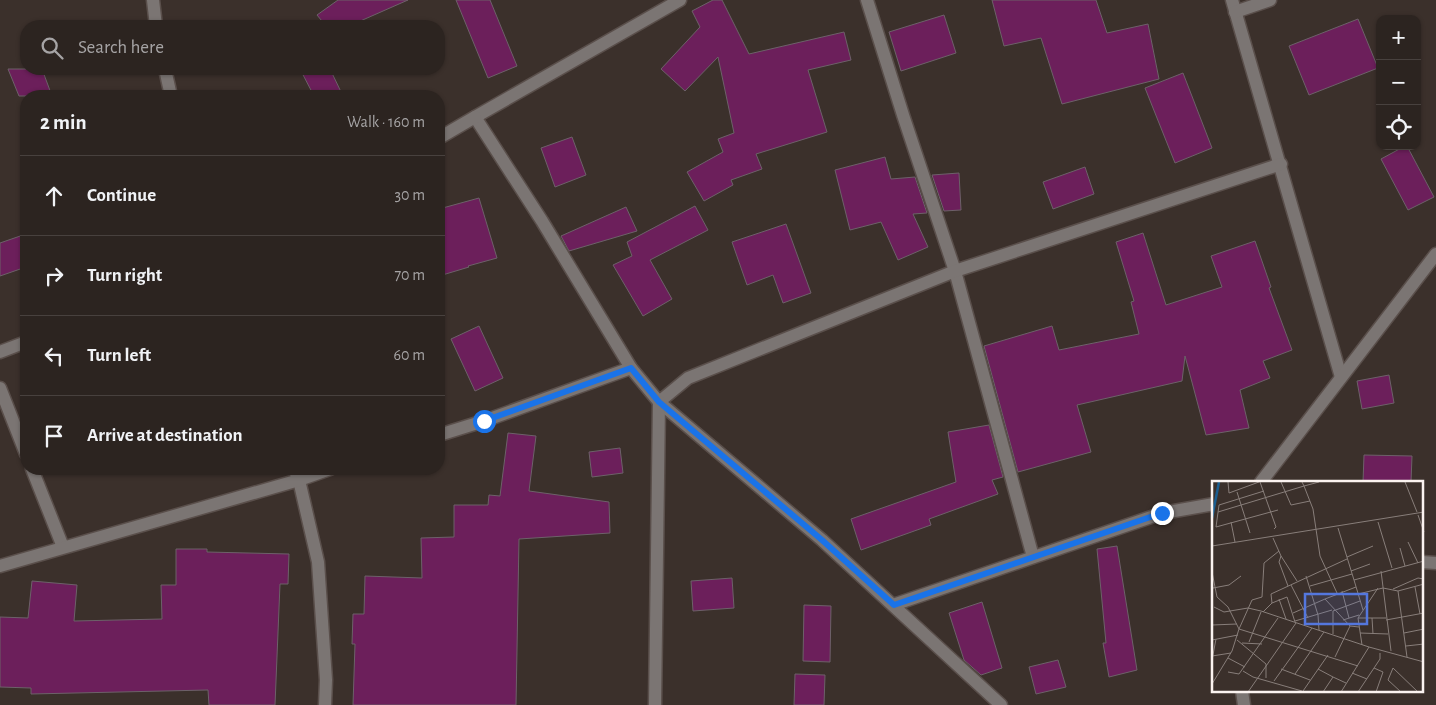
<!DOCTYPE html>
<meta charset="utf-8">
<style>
body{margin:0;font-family:"Alegreya Sans",sans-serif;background:#342c29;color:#f1f3f6}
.controls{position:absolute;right:15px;top:15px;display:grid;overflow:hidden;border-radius:10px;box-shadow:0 1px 4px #0004}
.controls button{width:45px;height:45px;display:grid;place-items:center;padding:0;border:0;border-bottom:1px solid #48413e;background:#2c2420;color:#f1f3f6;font:25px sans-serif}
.stop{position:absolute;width:15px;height:15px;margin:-11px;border:4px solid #1a73e8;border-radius:50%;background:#fff}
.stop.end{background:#1a73e8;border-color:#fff;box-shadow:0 1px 5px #0008}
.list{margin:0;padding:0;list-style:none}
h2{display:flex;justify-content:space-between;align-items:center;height:65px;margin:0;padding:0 20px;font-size:21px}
h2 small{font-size:16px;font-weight:400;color:#a6a4a5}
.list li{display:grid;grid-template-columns:32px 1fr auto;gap:15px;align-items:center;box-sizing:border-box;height:80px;padding:0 20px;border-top:1px solid #48413e}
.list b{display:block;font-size:19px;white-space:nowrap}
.list em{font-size:16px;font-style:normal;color:#a6a4a5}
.icon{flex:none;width:28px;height:28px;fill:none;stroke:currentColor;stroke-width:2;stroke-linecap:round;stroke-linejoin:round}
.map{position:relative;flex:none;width:1436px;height:705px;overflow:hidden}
.search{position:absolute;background:#2c2420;box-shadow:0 1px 4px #0004;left:20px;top:20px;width:425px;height:55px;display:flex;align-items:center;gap:12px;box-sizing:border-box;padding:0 18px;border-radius:20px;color:#a6a4a5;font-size:19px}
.panel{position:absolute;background:#2c2420;box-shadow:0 1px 4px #0004;left:20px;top:90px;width:425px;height:385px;border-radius:20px}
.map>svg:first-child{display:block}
.building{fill:#6c1f5b;stroke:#6d6169}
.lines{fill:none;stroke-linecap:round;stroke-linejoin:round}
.minor-casing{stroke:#5a4f4b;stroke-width:15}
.minor{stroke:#7b7573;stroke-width:12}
.route{stroke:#1a73e8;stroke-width:6}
.inset-river{fill:none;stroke:#1b5d8f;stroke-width:2.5}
.inset-road{fill:none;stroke:#887e7a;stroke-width:1}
.view{fill:#5477de;fill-opacity:0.15;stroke:#5477de;stroke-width:2.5}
.inset-edge{fill:none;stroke:#fbf3f0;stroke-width:2.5}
</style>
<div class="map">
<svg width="1436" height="705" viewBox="0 0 1436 705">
<rect width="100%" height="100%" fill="#3b302b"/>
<g class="building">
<polygon points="338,0 408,0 349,26 326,26 317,15"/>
<polygon points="456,0 490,0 517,66 488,78"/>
<polygon points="713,0 722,0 749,54 844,32 851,60 808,70 827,132 756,154 762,169 731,180 733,185 704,201 687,172 723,152 718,139 734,133 718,57 685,91 661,69 700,27 692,11"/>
<polygon points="992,0 1096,0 1107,33 1148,24 1159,79 1062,104 1041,38 1004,46"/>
<polygon points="944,15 956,53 901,71 889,32"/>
<polygon points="1358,19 1378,68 1309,95 1289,46"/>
<polygon points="8,69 42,69 52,96 19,96"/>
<polygon points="300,69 330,69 343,96 314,96"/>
<polygon points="1183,73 1212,148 1175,163 1145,88"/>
<polygon points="572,137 586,175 555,187 541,148"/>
<polygon points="1405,146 1407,146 1434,197 1408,210 1381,159"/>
<polygon points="885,157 891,179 915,177 927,213 913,214 928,247 898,260 881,222 850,230 835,170"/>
<polygon points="1085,167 1094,194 1053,209 1043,182"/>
<polygon points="959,173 961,210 944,211 932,175"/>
<polygon points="479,198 497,258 468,266 469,267 439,276 439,209"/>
<polygon points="695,206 708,230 650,260 672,299 643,316 613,265 632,256 627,242"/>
<polygon points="626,207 637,231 569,251 561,236"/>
<polygon points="786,224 811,293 783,303 773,275 747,285 732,242"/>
<polygon points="1143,233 1166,305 1222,287 1211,256 1255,241 1271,287 1269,288 1292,350 1263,361 1270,378 1240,390 1249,428 1206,435 1185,356 1182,381 1077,405 1091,452 1018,472 984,346 1052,326 1059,350 1139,334 1131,302 1134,301 1116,242"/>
<polygon points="26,234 26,267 0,276 0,243"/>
<polygon points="479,326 503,378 475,391 451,339"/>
<polygon points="1389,375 1394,403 1362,409 1357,381"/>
<polygon points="989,425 1003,477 992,480 998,494 929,519 931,525 861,550 851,519 956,482 948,432"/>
<polygon points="508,433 536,436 529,491 609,502 610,533 519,539 516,705 353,705 355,644 352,644 353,614 364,614 365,576 422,578 421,538 454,537 454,505 488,505 489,495 500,496"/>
<polygon points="620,448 623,473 592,477 589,452"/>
<polygon points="1364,455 1412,456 1411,482 1363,482"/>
<polygon points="1117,546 1137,670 1109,677 1103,643 1106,643 1097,549"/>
<polygon points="176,549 207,549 207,552 289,554 288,584 280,584 275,705 209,705 208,690 31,694 31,688 0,687 0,617 28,618 32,581 77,585 74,621 162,619 161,585 176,585"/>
<polygon points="732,578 734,608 693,611 691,581"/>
<polygon points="982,602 1002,668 981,675 964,660 949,613"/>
<polygon points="804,605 831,606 830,662 803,661"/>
<polygon points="1058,660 1066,687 1036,694 1029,667"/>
<polygon points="795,674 825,675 824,705 794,705"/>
</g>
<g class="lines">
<g class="minor-casing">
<g id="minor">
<polyline points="153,0 156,26"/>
<polyline points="680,0 475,117 542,221 631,368 659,402 822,540 1001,705"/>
<polyline points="867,0 903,115 955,271 1033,557"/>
<polyline points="1232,0 1341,377"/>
<polyline points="1235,12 1270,0"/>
<polyline points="165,69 171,96"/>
<polyline points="439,138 475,117"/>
<polyline points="0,352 26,342"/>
<polyline points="0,388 26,454"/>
<polyline points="659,402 688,378 955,271 1281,164"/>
<polyline points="439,435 484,421 631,368"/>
<polyline points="32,469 63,547"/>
<polyline points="294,469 299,480 318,562 326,680 325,705"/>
<polyline points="1261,482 1436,254"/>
<polyline points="1422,562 1436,563"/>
<polyline points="0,566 299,480 330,469"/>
<polyline points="893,605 1163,513 1214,504"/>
<polyline points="1242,691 1244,705"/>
<polyline points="655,705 659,402"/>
</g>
</g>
<use href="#minor" class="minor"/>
</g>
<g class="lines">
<polyline class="route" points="484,421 631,368 659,402 822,540 894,605 1162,513"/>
</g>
<g transform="translate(1212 481)">
<rect width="211" height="211" fill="#3b302b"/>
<path class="inset-river" d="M0 37 7 1"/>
<path class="inset-road" d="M16 1 17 12 47 1M48 1 64 46 62 48M69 1 79 24 98 20M107 1 92 5 101 28 108 75 125 112M193 1 205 31M52 10 7 24 4 46 66 29M25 11 38 52M6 31 92 5 90 1M206 34 212 51M19 41 23 61M166 41 180 87M126 47 142 99 212 80M61 57 69 75 67 81 76 105M196 61 206 82M0 65 212 31M188 67 193 85M67 70 52 82 50 116 40 119 27 148 146 185M69 75 85 100M135 76 161 65M139 90 158 83M169 90 179 170M0 91 5 116 16 126 27 148 20 170 0 203M94 95 106 134 107 149M142 99 151 129M79 104 96 137M98 105 140 93M144 106 113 118 138 145 147 146M203 106 208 133M1 107 17 104 29 95M181 108 206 97 212 98M130 110 137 137M186 110 195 176M146 113 171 107 186 110 212 103M67 118 74 138M60 122 75 116 83 141M2 126 12 131 36 127 49 130 157 166 212 181M121 130 148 120M51 131 60 122 59 113 135 78M81 132 113 118M146 137H174M160 137 161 153M131 139 147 134M174 139 212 132M83 140 120 129M0 144 25 143M148 152 176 153M192 152 212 148M121 153V130M0 159 26 154M25 159 54 183V197M37 161 49 131M30 162 50 163M150 164 146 137 166 107M194 165 212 163M0 175 19 172M123 176 138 145M16 177 33 186M0 179 4 158M162 187 171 191 164 211M69 188 98 199M106 188 121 196M31 190 41 196 90 210M16 191 27 193 66 137M140 192 155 198M83 193 112 151M62 200 100 147M91 210 116 174M36 211 84 142M111 211 121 196 134 202M129 211 157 166M146 211 168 178V172M189 211 176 199 181 187 206 211"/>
<path class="view" d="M93 113H155V143H93Z"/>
<rect width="211" height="211" class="inset-edge"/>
</g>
</svg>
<div class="controls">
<button>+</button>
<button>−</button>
<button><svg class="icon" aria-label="locate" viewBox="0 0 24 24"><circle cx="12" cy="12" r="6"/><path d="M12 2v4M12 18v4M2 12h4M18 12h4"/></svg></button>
</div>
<div class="stop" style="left:484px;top:421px"></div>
<div class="stop end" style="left:1162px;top:513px"></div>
<div class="search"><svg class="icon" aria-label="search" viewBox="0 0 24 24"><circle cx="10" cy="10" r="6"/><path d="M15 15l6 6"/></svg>Search here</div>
<section class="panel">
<h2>2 min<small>Walk · 160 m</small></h2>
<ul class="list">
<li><svg class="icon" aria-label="ahead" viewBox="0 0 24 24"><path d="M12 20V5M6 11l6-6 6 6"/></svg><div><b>Continue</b></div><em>30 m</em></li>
<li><svg class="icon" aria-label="right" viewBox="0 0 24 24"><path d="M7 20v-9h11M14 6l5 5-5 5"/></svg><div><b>Turn right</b></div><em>70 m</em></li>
<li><svg class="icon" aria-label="left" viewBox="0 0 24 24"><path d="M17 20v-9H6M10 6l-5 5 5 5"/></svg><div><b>Turn left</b></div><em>60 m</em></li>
<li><svg class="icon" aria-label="arrive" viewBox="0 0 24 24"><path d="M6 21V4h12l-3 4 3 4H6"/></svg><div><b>Arrive at destination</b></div></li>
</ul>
</section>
</div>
